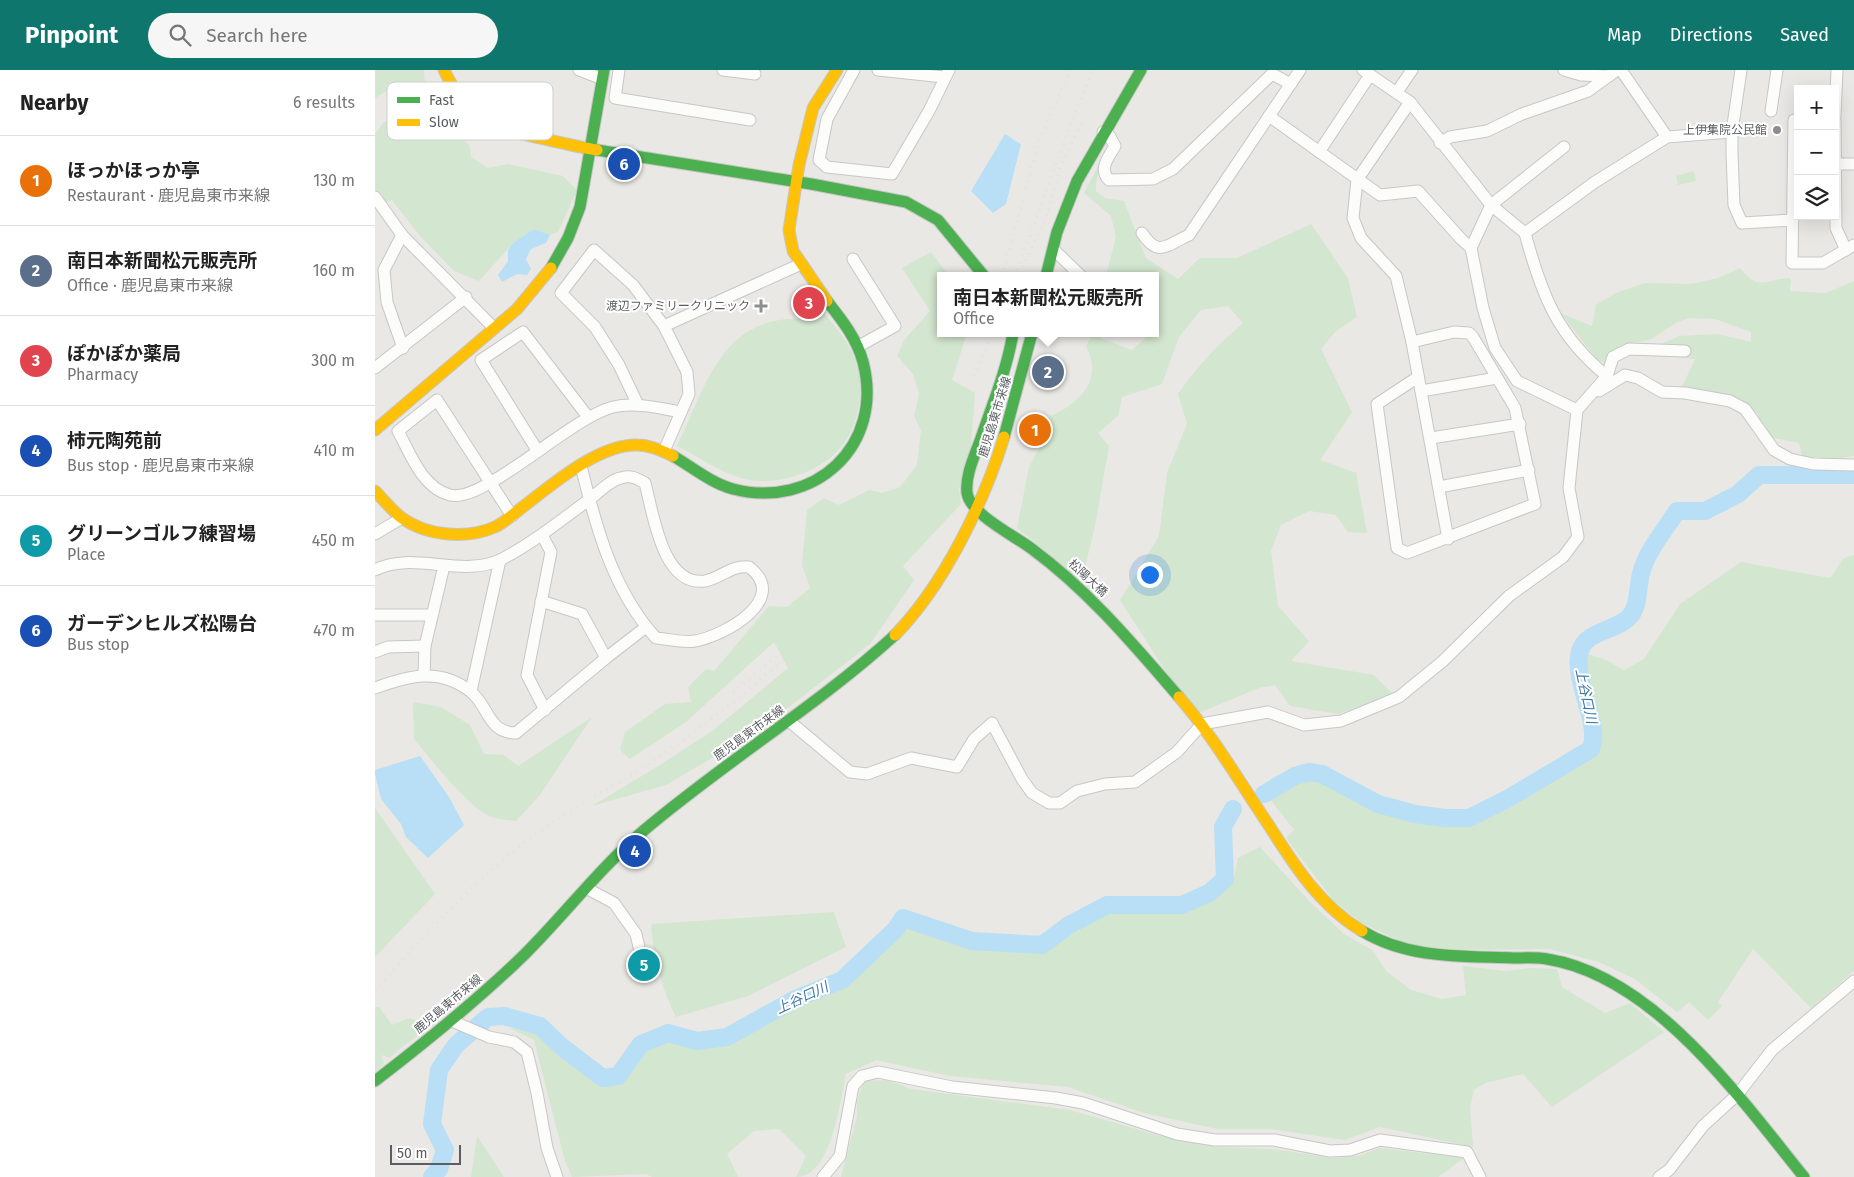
<!DOCTYPE html>
<meta charset="utf-8">
<style>
body{margin:0;font-family:"Fira Sans","Noto Sans JP",sans-serif;background:#f6f6f6;color:#222}
.controls{position:absolute;right:15px;top:15px;display:grid;overflow:hidden;border-radius:0px;box-shadow:0 5px 20px #0002}
.controls button{width:45px;height:45px;display:grid;place-items:center;padding:0;border:0;border-bottom:1px solid #e0e0e0;background:#fff;color:#222;font:25px sans-serif}
.scale{position:absolute;left:15px;bottom:12px;width:71px;box-sizing:border-box;padding-left:5px;border:2px solid #5a5e62;border-top:0;font-size:14px;line-height:18px;white-space:nowrap;color:#5a5e62;-webkit-text-stroke:4px #fff;paint-order:stroke}
.you{position:absolute;left:774px;top:504px;width:18px;height:18px;margin:-12px;border:4px solid #fff;border-radius:50%;background:#1a73e8;box-shadow:0 0 0 8px #1a73e833}
.badge{display:grid;place-items:center;width:32px;height:32px;border-radius:50%;background:#0f766e;color:#fff;font-size:16px;font-weight:700}
.pin{position:absolute;translate:-50% -50%;border:2px solid #fff;box-shadow:0 1px 5px #0006}
.popup{position:absolute;left:562px;top:202px;width:222px;height:65px;box-sizing:border-box;display:grid;place-content:center;border-radius:0px;background:#fff;filter:drop-shadow(0 1px 4px #0005);font-size:16px;white-space:nowrap;color:#767676}
.popup b{font-size:19px;color:#222}
.popup::after{content:'';position:absolute;left:50%;top:100%;margin-left:-10px;border:10px solid transparent;border-top-color:#fff}
.list{margin:0;padding:0;list-style:none}
h2{display:flex;justify-content:space-between;align-items:center;height:65px;margin:0;padding:0 20px;font-size:21px}
h2 small{font-size:16px;font-weight:400;color:#767676}
.list li{display:grid;grid-template-columns:32px 1fr auto;gap:15px;align-items:center;box-sizing:border-box;height:90px;padding:0 20px;border-top:1px solid #e0e0e0}
.list b{display:block;font-size:19px;white-space:nowrap}
.list p{margin:0;font-size:16px;white-space:nowrap;color:#767676}
.list em{font-size:16px;font-style:normal;color:#767676}
.icon{flex:none;width:28px;height:28px;fill:none;stroke:currentColor;stroke-width:2;stroke-linecap:round;stroke-linejoin:round}
.map{position:relative;flex:none;width:1479px;height:1107px;overflow:hidden}
header{display:flex;align-items:center;gap:30px;box-sizing:border-box;height:70px;padding:0 25px;background:#0f766e;color:#fff}
header strong{font-size:24px}
nav{display:flex;gap:28px;margin-inline-start:auto;font-size:18px}
.search{width:350px;height:45px;background:#f6f6f6;display:flex;align-items:center;gap:12px;box-sizing:border-box;padding:0 18px;border-radius:28px;color:#767676;font-size:19px}
main{display:flex}
aside{flex:1;background:#fff}
.map>svg:first-child{display:block}
.green{fill:#d3e6cf}
.water{fill:#b8dff5}
.lines{fill:none;stroke-linecap:round;stroke-linejoin:round}
.river{stroke:#b8dff5;stroke-width:18}
.street-casing{stroke:#c6c7c6;stroke-width:13}
.fast-casing{stroke:#c6c6c6;stroke-width:13}
.slow-casing{stroke:#c6c6c6;stroke-width:13}
.street{stroke:#fcfcfb;stroke-width:11}
.fast{stroke:#4caf50;stroke-width:11}
.slow{stroke:#ffc107;stroke-width:11}
.rail{stroke:#e1e1e1;stroke-width:3;stroke-dasharray:1 6;stroke-linecap:butt}
.poi-dot{fill:#8c8e90;stroke:#fff;stroke-width:2}
.labels{text-anchor:middle;dominant-baseline:central;stroke-width:4;stroke-linejoin:round;paint-order:stroke}
.poi-label{font-size:12px;fill:#5a5e62;stroke:#fff;text-anchor:end}
.street-label{font-size:12px;fill:#5a5e62;stroke:#fff}
.water-label{font-size:14px;font-style:italic;fill:#3e77a4;stroke:#fff}
.key{fill:#fff;stroke:#cecfd0;stroke-width:1}
.key-label{font-size:14px;fill:#5a5e62}
</style>
<header>
<strong>Pinpoint</strong>
<div class="search"><svg class="icon" aria-label="search" viewBox="0 0 24 24"><circle cx="10" cy="10" r="6"/><path d="M15 15l6 6"/></svg>Search here</div>
<nav><a>Map</a><a>Directions</a><a>Saved</a></nav>
</header>
<main>
<aside>
<h2>Nearby<small>6 results</small></h2>
<ul class="list">
<li><span class="badge" style="background:#e8710a">1</span><div><b>ほっかほっか亭</b><p>Restaurant · 鹿児島東市来線</p></div><em>130 m</em></li>
<li><span class="badge" style="background:#5c6f8a">2</span><div><b>南日本新聞松元販売所</b><p>Office · 鹿児島東市来線</p></div><em>160 m</em></li>
<li><span class="badge" style="background:#e0444e">3</span><div><b>ぽかぽか薬局</b><p>Pharmacy</p></div><em>300 m</em></li>
<li><span class="badge" style="background:#1a4fb4">4</span><div><b>柿元陶苑前</b><p>Bus stop · 鹿児島東市来線</p></div><em>410 m</em></li>
<li><span class="badge" style="background:#0f9aa8">5</span><div><b>グリーンゴルフ練習場</b><p>Place</p></div><em>450 m</em></li>
<li><span class="badge" style="background:#1a4fb4">6</span><div><b>ガーデンヒルズ松陽台</b><p>Bus stop</p></div><em>470 m</em></li>
</ul>
</aside>
<div class="map">
<svg width="1479" height="1107" viewBox="0 0 1479 1107">
<rect width="100%" height="100%" fill="#eae8e4"/>
<g class="green">
<polygon points="0,0 49,0 50,15 15,19 0,28"/>
<polygon points="41,42 66,43 95,76 96,87 113,98 133,94 188,106 202,120 183,162 175,165 159,159 139,172 104,211 79,201 45,166 17,130 8,134 0,118 0,64 9,52"/>
<path d="M729 85C729 98 720 103 721 121L730 128 749 131 771 188 803 209 825 188H862L936 154 973 208 982 247 961 261 946 279 977 342 945 390 981 403 992 463 973 462 961 445 934 441 906 455 896 481 903 536 934 571 916 591 999 605 1018 624 963 644 915 636 900 615 884 618 819 645 745 530 784 466 792 403 812 354 803 324C822 296 843 275 868 253L853 236 826 240 804 267 787 314 747 327 743 346 723 363 734 376 720 456 707 510 642 458 654 397 667 372 674 347C695 338 719 321 717 295 717 289 713 282 711 276L718 263 730 270 757 280 776 263H780V206H731L741 167 736 146 709 123Z"/>
<polygon points="1319,101 1321,111 1303,115 1301,106"/>
<polygon points="556,182 574,206 566,206 566,263 592,263 577,310 600,323 595,389 584,419 586,434 528,496 539,510 495,574 383,661 291,715 217,736 285,695 337,661 413,598 399,572 311,652 255,689 245,680 250,662 290,634 316,632 313,617 331,599 339,601 394,536 412,537 435,518 427,495 432,440 449,428 464,435 494,420 507,423 525,417 542,395 546,361 539,345 544,324 538,304 522,286 529,270 555,241 527,198"/>
<path d="M1365 198C1384 222 1389 209 1416 208L1415 221 1451 223 1479 211V386L1459 389 1427 386 1424 373 1389 366 1383 344 1361 328 1307 317 1320 289 1278 285 1275 279 1304 266 1342 264 1376 272V262L1340 249 1313 248 1299 254 1275 270 1257 273 1245 282 1233 295 1222 289 1185 243 1217 256 1221 235 1241 223 1270 213 1316 214 1343 208Z"/>
<path d="M444 236C456 253 473 269 480 289 490 315 485 351 469 373 450 401 403 417 370 409 347 404 324 387 302 376 332 315 346 245 429 249Z"/>
<path d="M1479 485V901L1436 938 1378 879 1343 932 1347 936 1333 950 1314 932 1302 942 1260 909 1224 892 1174 879 1061 880 1027 872 985 852 958 830 911 768 919 760 894 728 933 707 949 709 1000 736 1035 748 1079 754 1104 750 1215 687C1242 650 1203 623 1212 584L1231 590 1249 600 1269 589 1305 534 1366 492 1455 508 1469 488Z"/>
<path d="M38 632 66 637 95 655 109 684 129 685 143 696 217 647 165 725 141 751C133 750 124 750 117 747 94 739 56 689 39 669Z"/>
<polygon points="0,738 60,824 0,887"/>
<path d="M885 777 936 833 969 864 997 880 1012 902 1036 920 1067 929 1091 925 1088 896 1131 901 1155 898 1182 899 1187 917 1230 943 1255 933 1289 962 1177 1037 1148 1004 1110 1013 1099 1020 1095 1038 1098 1077 1005 1057 970 1070 895 1059H842L769 1043 693 1017 575 1006 501 990 471 1004C465 1031 457 1107 421 1107L431 1086 404 1059 379 1061 352 1084 363 1107H277L271 1104 197 1107 190 1091 159 970 134 958 161 961 227 1014 244 1012 269 978 291 969 322 977 355 973 425 934 476 912 529 857 595 877 670 881 732 841H804L834 831 859 807 863 788Z"/>
<path d="M459 842 471 877 373 926 301 947C286 916 278 889 276 854Z"/>
<path d="M0 937H4L17 955 34 948 57 954C42 968 30 973 15 988L6 985 9 994 0 1002Z"/>
<polygon points="512,1010 536,1019 695,1040 786,1066 840,1077 898,1079 957,1088 984,1086 1004,1078 1089,1088 1063,1107 466,1107 482,1047 482,1031 489,1011"/>
<polygon points="102,1066 129,1107 96,1107"/>
</g>
<g class="water">
<polygon points="630,64 646,74 631,134 618,143 596,121"/>
<polygon points="159,159 175,165 171,173 156,179 151,189 156,199 152,205 142,204 127,212 123,205 133,191 133,180 139,172"/>
<polygon points="45,686 74,727 89,755 53,788 31,767 26,754 6,729 0,704 0,700"/>
</g>
<g class="lines">
<g class="river">
<path d="M889 724 920 706 934 702 947 704 1003 734 1040 744 1070 748H1094L1134 728 1216 679C1226 651 1197 612 1205 581 1212 559 1242 562 1256 545 1265 533 1262 514 1267 500 1274 478 1290 460 1302 441H1330L1363 424 1384 405H1479"/>
<polyline points="57,1107 64,1099 70,1080 57,1054 64,1000 81,975 113,947 129,946 165,956 187,977 228,1008 243,1006 266,974 293,963 322,971 352,967 420,929 467,910 521,859 528,848 597,871 667,875 694,855 732,835 807,835 834,823 850,809 848,757 858,739"/>
</g>
<g class="street-casing">
<g id="street">
<polyline points="204,0 227,9"/>
<polyline points="244,0 240,28 375,50"/>
<polyline points="348,0 380,4"/>
<polyline points="479,0 452,49 444,90 452,97 517,104 554,41 574,0"/>
<polyline points="503,0 569,7"/>
<polyline points="988,0 1035,32 1116,135 1150,163 1220,112 1292,67 1357,62"/>
<polyline points="1189,0 1206,5 1234,6"/>
<polyline points="1246,0 1292,67"/>
<polyline points="1366,0 1357,62 1357,83 1359,135 1367,153 1418,150"/>
<polyline points="1022,22 1037,0"/>
<polyline points="1035,32 982,110 978,148 986,168 1021,206 1037,272 1073,469"/>
<polyline points="1396,41 1402,0"/>
<polyline points="894,46 1005,125 1043,121 1086,169 1096,178"/>
<polyline points="1460,46 1462,0"/>
<polyline points="1423,50 1419,50 1417,193 1448,193 1479,175"/>
<polyline points="1460,50 1461,158 1471,180"/>
<path d="M728 62 734 65 740 76C734 87 723 99 734 110L778 109 798 99 897 4 916 14"/>
<polyline points="1065,73 1075,67 1112,61 1147,44 1213,21 1242,0"/>
<polyline points="1189,77 1116,135 1096,178 1108,238 1120,278 1142,311 1202,340"/>
<polyline points="944,82 995,5"/>
<polyline points="1461,94 1479,94"/>
<polyline points="0,127 27,165 119,258"/>
<path d="M767 163C783 188 792 175 814 165L925 0"/>
<path d="M1150 163C1166 223 1182 266 1232 306"/>
<polyline points="27,165 9,200 12,232 28,278"/>
<polyline points="678,179 706,206"/>
<polyline points="478,189 520,256 484,276"/>
<polyline points="1037,272 1079,262 1094,263 1098,267 1140,338 1160,434 1032,483 1022,478 1002,334 1043,307"/>
<polyline points="0,298 91,227"/>
<polyline points="1046,321 1122,308"/>
<polyline points="1224,321 1250,305 1263,308 1287,322 1310,323 1355,331 1370,339 1399,380 1415,389 1438,394 1479,395"/>
<polyline points="263,335 244,295 220,257 186,223 219,180 258,215 289,256"/>
<polyline points="1056,368 1145,354"/>
<polyline points="162,380 106,290 148,262 213,347"/>
<polyline points="289,381 314,324 312,302 289,256 426,194"/>
<polyline points="1064,417 1154,400"/>
<path d="M137 446 62 330 23 361C35 383 47 418 75 425 108 434 196 347 238 337 260 332 284 338 306 342"/>
<polyline points="0,464 27,448"/>
<polyline points="167,465 176,482 152,605 170,640"/>
<path d="M0 500C38 480 87 509 127 489 158 473 186 450 215 429 223 423 235 410 246 408 256 405 261 408 270 413 278 442 287 517 330 511 346 508 356 495 374 497 416 529 349 566 320 571 308 573 293 569 281 568 238 521 221 457 206 396"/>
<polyline points="166,531 207,544 231,588"/>
<polyline points="0,545 57,545"/>
<polyline points="0,582 13,577 50,576"/>
<polyline points="49,605 50,576 69,496"/>
<path d="M0 618C33 606 64 597 95 621 114 635 112 663 141 663L231 588 271 557"/>
<polyline points="96,621 125,490"/>
<polyline points="414,651 475,702 492,704 536,688 582,697 599,669 617,653 647,709 657,723 674,733 685,733 702,721 730,714 760,712 802,682 827,654 893,642 929,655 966,651 1024,627 1068,591 1134,526 1188,487 1203,467 1194,418 1202,340 1232,306 1238,287 1254,279 1310,281"/>
<polyline points="211,818 239,833 261,864 264,877"/>
<polyline points="77,951 114,967 139,972 152,982 162,1023 172,1078 182,1107"/>
<polyline points="448,1107 465,1086 478,1016 487,1006 503,1002 577,1017 681,1028 708,1033 802,1064 840,1070 899,1070 955,1081 975,1080 1005,1070 1092,1082 1105,1107"/>
<polyline points="1284,1107 1294,1100 1328,1056 1362,1025 1397,980 1479,911"/>
</g>
</g>
<g class="fast-casing">
<g id="fast">
<polyline points="222,80 436,114 531,132 563,150 609,206"/>
<polyline points="176,198 193,168 205,137 229,0"/>
<polyline points="671,206 682,162 702,111 766,0"/>
<path d="M638 263C632 299 618 333 606 368 600 385 590 405 592 423 595 444 640 466 657 479 714 521 758 574 804 627"/>
<polyline points="629,367 657,263"/>
<path d="M298 386C317 397 336 413 358 419 439 440 510 376 488 292 482 269 467 250 452 231"/>
<path d="M987 861C1033 889 1086 886 1138 888 1149 888 1161 887 1172 889 1279 906 1365 1028 1429 1107"/>
<path d="M0 1011C52 971 103 930 150 884 190 844 224 799 267 762 349 692 441 637 520 565"/>
</g>
</g>
<g class="slow-casing">
<g id="slow">
<path d="M69 0C92 49 119 58 169 69 187 73 204 77 222 80"/>
<polyline points="452,231 418,181 414,160 424,95 438,38 462,0"/>
<polyline points="0,360 142,239 176,198"/>
<path d="M0 421C9 430 17 441 27 448 52 466 93 470 122 456 131 451 141 442 149 436 178 414 224 374 262 375 275 375 287 381 298 386"/>
<path d="M520 565C569 515 609 432 629 367"/>
<path d="M804 627C838 666 864 711 893 754 919 795 945 836 987 861"/>
</g>
</g>
<use href="#street" class="street"/>
<use href="#fast" class="fast"/>
<use href="#slow" class="slow"/>
<g class="rail">
<polyline points="648,197 671,148 686,96 708,50"/>
<polyline points="627,206 663,74 695,0"/>
<polyline points="640,206 698,47 718,0"/>
<polyline points="599,306 617,263"/>
<polyline points="358,623 401,586"/>
<path d="M0 920C46 869 94 816 149 773 184 746 225 724 264 700 314 668 361 631 406 592"/>
</g>
</g>
<g class="poi-dot">
<circle cx="1402" cy="60" r="5"/>
<path d="M383.5 228.5h5v5h5v5h-5v5h-5v-5h-5v-5h5z"/>
</g>
<g class="labels">
<g class="poi-label">
<text x="1392" y="60">上伊集院公民館</text>
<text x="375" y="236">渡辺ファミリークリニック</text>
</g>
<g class="street-label">
<text transform="translate(620 347) rotate(-73)">鹿児島東市来線</text>
<text transform="translate(713 508) rotate(43)">松陽大橋</text>
<text transform="translate(374 663) rotate(-36)">鹿児島東市来線</text>
<text transform="translate(73 934) rotate(-40)">鹿児島東市来線</text>
</g>
<g class="water-label">
<text transform="translate(1211 626) rotate(78)">上谷口川</text>
<text transform="translate(427 928) rotate(-25)">上谷口川</text>
</g>
</g>
<rect x="12" y="12" width="166" height="58" rx="8" class="key"/>
<rect x="22" y="27" width="23" height="6" fill="#4caf50"/>
<rect x="22" y="49" width="23" height="7" fill="#ffc107"/>
<g class="key-label">
<text x="54" y="35">Fast</text>
<text x="54" y="57">Slow</text>
</g>
</svg>
<div class="controls">
<button>+</button>
<button>−</button>
<button><svg class="icon" aria-label="layers" viewBox="0 0 24 24"><path d="M12 4l9 5-9 5-9-5zM3 14l9 5 9-5"/></svg></button>
</div>
<div class="scale">50 m</div>
<div class="you"></div>
<div class="pin badge" style="left:660px;top:360px;background:#e8710a">1</div>
<div class="pin badge" style="left:673px;top:302px;background:#5c6f8a">2</div>
<div class="popup"><b>南日本新聞松元販売所</b>Office</div>
<div class="pin badge" style="left:434px;top:233px;background:#e0444e">3</div>
<div class="pin badge" style="left:260px;top:781px;background:#1a4fb4">4</div>
<div class="pin badge" style="left:269px;top:895px;background:#0f9aa8">5</div>
<div class="pin badge" style="left:249px;top:94px;background:#1a4fb4">6</div>
</div>
</main>
